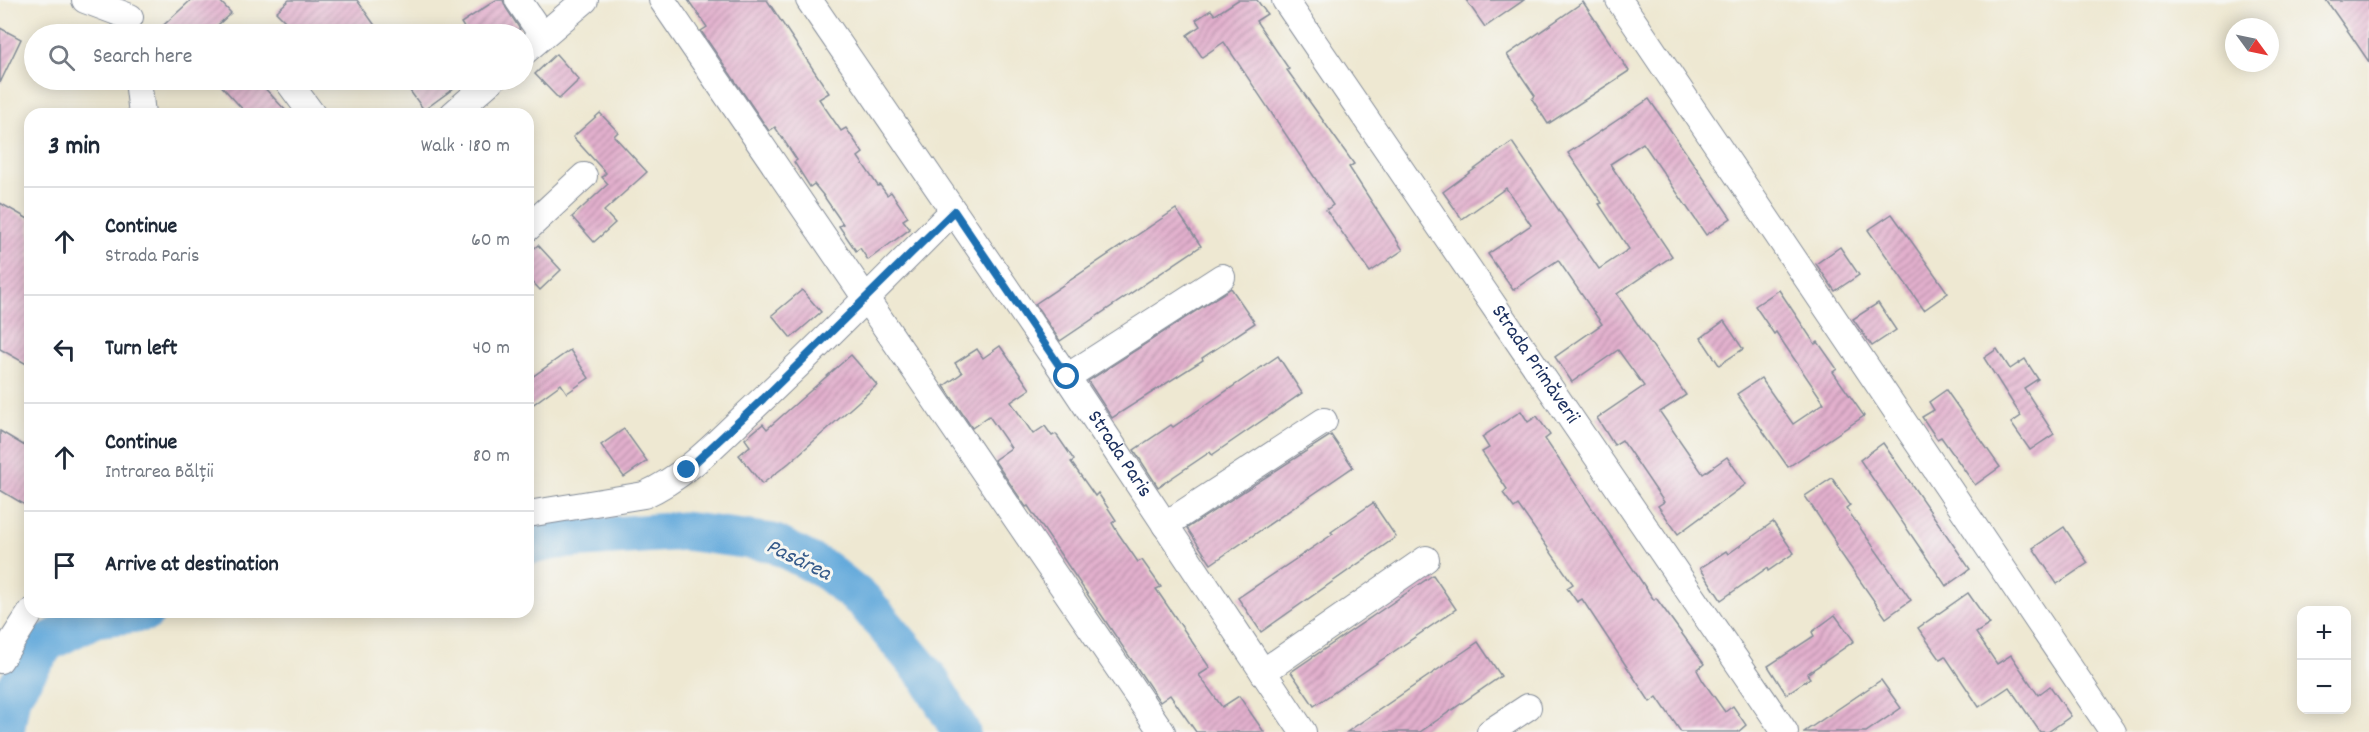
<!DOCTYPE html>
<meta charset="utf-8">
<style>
body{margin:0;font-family:Dekko,sans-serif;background:#f6f6f7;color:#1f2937}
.controls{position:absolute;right:18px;bottom:18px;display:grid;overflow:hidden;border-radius:12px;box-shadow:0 3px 15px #0003}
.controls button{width:54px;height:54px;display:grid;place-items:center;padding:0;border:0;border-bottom:2px solid #e0e1e3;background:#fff;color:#1f2937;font:30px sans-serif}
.compass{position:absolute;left:2225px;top:18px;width:54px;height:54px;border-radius:50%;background:#fff;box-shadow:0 3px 15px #0003;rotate:123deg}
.stop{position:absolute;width:18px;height:18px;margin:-14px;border:4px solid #1f6fb2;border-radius:50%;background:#fff}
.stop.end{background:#1f6fb2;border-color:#fff;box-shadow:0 2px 6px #0008}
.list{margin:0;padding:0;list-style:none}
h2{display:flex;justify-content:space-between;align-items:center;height:78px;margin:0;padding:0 24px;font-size:26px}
h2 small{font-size:20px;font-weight:400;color:#747a83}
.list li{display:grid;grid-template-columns:39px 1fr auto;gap:18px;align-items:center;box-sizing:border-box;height:108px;padding:0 24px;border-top:2px solid #e0e1e3}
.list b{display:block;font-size:22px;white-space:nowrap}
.list p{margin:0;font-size:20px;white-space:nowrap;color:#747a83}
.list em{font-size:20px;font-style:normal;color:#747a83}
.icon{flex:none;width:33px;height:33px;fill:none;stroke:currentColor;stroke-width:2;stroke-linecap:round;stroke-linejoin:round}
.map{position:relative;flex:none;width:2369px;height:732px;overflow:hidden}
.search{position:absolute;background:#fff;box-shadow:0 3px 15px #0003;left:24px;top:24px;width:510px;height:66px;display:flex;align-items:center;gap:15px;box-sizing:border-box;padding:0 21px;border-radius:33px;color:#747a83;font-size:22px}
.panel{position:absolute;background:#fff;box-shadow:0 3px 15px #0003;left:24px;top:108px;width:510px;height:510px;border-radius:18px}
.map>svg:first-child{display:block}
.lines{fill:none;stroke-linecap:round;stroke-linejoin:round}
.river{stroke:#65aadb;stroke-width:39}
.building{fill:url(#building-hatch)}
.minor-casing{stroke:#848c98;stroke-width:28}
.minor{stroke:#fff;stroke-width:26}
.route{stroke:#1f6fb2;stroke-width:8}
.labels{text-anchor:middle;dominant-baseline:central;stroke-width:6;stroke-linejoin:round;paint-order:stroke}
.street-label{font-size:21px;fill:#1b2f5e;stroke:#f6f6f2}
.water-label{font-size:22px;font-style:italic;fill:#355a8a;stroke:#f6f6f2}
</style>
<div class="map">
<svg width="2369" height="732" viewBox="0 0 2369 732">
<defs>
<pattern id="building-hatch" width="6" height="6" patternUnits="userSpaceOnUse" patternTransform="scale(1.5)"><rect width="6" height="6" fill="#e3b0cd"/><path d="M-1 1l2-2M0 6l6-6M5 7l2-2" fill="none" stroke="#b790aa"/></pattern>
</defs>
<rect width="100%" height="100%" fill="#f6f6f2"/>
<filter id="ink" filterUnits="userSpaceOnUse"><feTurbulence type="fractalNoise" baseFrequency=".0167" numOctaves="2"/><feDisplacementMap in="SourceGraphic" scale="12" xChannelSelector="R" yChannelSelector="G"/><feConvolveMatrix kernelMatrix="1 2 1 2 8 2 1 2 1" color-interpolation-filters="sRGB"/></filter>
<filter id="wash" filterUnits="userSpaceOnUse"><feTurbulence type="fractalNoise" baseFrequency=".008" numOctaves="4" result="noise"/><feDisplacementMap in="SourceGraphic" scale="24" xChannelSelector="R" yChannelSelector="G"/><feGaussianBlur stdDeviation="1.35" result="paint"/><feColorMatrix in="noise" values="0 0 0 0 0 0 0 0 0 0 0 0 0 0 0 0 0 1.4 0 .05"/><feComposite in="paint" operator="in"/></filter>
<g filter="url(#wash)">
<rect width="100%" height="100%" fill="#eee8d2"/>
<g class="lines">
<g class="river">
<polyline points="528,546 556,540 684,531 773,543 824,569 864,601 928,677 961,732"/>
<polyline points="5,732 11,696 46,643 95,618 146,612"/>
</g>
</g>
<g id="blocks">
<g class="building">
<polygon points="191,0 219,0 231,13 208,34 154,34"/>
<polygon points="289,0 357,0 381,34 298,34 276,12"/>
<polygon points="496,0 503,0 506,8 520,29 512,34 468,34 461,23"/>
<polygon points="688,0 767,0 829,93 819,99 841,131 846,128 863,153 858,157 878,186 880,185 887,195 891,192 908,217 903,220 910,229 868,260 860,248 856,251 839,226 843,224 823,195 814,184 810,187 794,162 797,160 775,127 769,131 701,31 707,27"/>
<polygon points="1238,0 1257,0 1267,14 1256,21 1289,69 1287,70 1354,164 1349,167 1403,250 1370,272 1326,210 1333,205 1224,42 1202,57 1187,35 1200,26 1196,20 1211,10 1215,15"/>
<polygon points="1466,0 1524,0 1485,27"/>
<polygon points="2326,0 2369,0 2369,62 2350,34"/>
<polygon points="1583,2 1629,71 1548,124 1532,99 1535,96 1507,55"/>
<polygon points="0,28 21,39 0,83"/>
<polygon points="556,54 579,80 559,99 535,74"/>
<polygon points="216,80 257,80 289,114 247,114"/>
<polygon points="425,80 465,80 424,110 410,91"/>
<polygon points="1649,99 1731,218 1706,235 1643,143 1610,164 1672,256 1617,294 1686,395 1660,412 1703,474 1727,457 1746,484 1678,534 1658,506 1664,502 1622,440 1614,445 1597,418 1644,386 1618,350 1572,382 1555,357 1602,324 1558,260 1513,290 1488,254 1531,225 1506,188 1462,219 1443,192 1512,142 1599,269 1629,249 1599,204 1602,203 1568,153"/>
<polygon points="600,113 618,132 614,136 647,172 604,211 615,223 594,242 572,217 608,184 602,177 606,173 573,137"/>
<polygon points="0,203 30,220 30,366 0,349"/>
<polygon points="1176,209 1201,246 1060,341 1035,304"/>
<polygon points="1892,214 1948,293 1924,310 1868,230"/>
<polygon points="538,245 561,270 540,290 528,277 528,254"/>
<polygon points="1840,247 1859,275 1835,291 1816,264"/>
<polygon points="1231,288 1255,323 1202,358 1203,360 1112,418 1088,381"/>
<polygon points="802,290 821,312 791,338 772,315"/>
<polygon points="1779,290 1815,344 1818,342 1837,369 1833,372 1864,416 1788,467 1737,394 1761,378 1793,424 1824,403 1776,332 1774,334 1755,306"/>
<polygon points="1878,303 1896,330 1872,346 1853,319"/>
<polygon points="1724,321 1743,349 1719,365 1701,338"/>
<polygon points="1000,346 1030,389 1011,402 1033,434 1045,426 1052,436 1056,434 1074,460 1071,462 1095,496 1098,493 1116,520 1112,523 1118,533 1138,562 1142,560 1161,587 1156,589 1210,668 1199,675 1222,707 1239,696 1264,732 1196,732 1170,695 1160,702 1028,506 1026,507 994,460 1011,448 989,416 972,428 944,386 962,373 955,363 977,349 983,358"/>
<polygon points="1997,349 2010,369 2025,359 2038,379 2024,388 2054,434 2030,450 2011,423 2021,416 1984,358"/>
<polygon points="570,350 589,378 567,393 561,384 528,408 528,380"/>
<polygon points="851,355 877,385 789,463 762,484 739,455 750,446 745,439 763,424 767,429"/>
<polygon points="1278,356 1302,393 1212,455 1210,452 1158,487 1134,450 1171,425 1173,427"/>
<polygon points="1946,390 2000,467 1975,485 1941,437 1937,439 1922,417 1934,410 1929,402"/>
<polygon points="1521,411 1528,422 1537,416 1550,435 1545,439 1654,600 1656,598 1704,664 1697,670 1703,681 1725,712 1733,706 1746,725 1738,732 1681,732 1657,697 1650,702 1582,599 1577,602 1567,588 1573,584 1518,505 1514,508 1503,493 1507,489 1482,452 1489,448 1482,437"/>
<polygon points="624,429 647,461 624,477 601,445"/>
<polygon points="0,431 30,449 30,508 0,490"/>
<polygon points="1331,435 1353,467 1211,564 1187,528"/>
<polygon points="1883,443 1970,569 1946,586 1860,460"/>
<polygon points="1832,478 1850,505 1846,508 1911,600 1886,618 1835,545 1837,544 1805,496"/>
<polygon points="1373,503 1396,537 1261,632 1238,598 1333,534 1331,532"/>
<polygon points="1773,522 1794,553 1768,571 1767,568 1721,600 1700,568 1726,551 1728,554"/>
<polygon points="2064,527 2088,563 2057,584 2033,548"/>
<polygon points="1433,575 1456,609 1314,706 1291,672"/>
<polygon points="1968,593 1990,624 1976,633 1997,664 2011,655 2038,695 2050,686 2071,716 2048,732 2040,732 2009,687 1979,707 1945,656 1940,659 1918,628"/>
<polygon points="1835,615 1854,641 1807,674 1810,678 1786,694 1768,666 1814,636 1812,632"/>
<polygon points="1478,642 1501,676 1420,732 1347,732"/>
<polygon points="1881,680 1901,708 1866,732 1804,732"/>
</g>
</g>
</g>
<g filter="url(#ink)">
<use href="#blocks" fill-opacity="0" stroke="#848c98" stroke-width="1.5"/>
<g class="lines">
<g class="minor-casing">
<g id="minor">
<polyline points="85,0 130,17"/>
<polyline points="518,0 542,35"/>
<polyline points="662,0 1162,732"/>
<path id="s1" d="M809 0 1067 377 1303 732"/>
<path id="s2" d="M1285 0 1785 732"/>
<polyline points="1619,0 2113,732"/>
<polyline points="524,52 585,0"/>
<polyline points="138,80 142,114"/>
<polyline points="287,80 312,114"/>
<polyline points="453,114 492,80"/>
<polyline points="528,228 584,176"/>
<polyline points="1067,377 1222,277"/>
<path d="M528 514 644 495C685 477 716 443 748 413 818 348 885 279 953 211"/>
<polyline points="1165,525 1324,421"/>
<polyline points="0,660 31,612"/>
<polyline points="1263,672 1426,559"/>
<polyline points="1490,732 1528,707"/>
</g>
</g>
<use href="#minor" class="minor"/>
</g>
</g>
<g class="lines" filter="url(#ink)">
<polyline class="route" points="687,470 763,399 954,211 1067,377"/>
</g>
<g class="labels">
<g class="street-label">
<text stroke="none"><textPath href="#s2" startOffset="442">Strada Primăverii</textPath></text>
<text stroke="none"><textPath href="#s1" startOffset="550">Strada Paris</textPath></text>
</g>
<g class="water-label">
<text transform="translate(798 561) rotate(26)">Pasărea</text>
</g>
</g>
</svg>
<div class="controls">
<button>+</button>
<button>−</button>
</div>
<svg class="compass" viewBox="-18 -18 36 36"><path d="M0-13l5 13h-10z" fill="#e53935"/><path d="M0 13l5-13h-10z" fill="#747a83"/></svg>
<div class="stop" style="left:1067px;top:377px"></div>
<div class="stop end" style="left:687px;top:470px"></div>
<div class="search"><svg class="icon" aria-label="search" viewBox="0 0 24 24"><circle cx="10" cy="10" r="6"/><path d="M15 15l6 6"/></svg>Search here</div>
<section class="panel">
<h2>3 min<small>Walk · 180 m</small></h2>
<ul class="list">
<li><svg class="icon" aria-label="ahead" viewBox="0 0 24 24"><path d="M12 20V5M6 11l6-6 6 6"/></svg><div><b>Continue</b><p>Strada Paris</p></div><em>60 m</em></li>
<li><svg class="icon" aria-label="left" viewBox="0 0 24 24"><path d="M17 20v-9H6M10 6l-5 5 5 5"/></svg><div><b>Turn left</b></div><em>40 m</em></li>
<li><svg class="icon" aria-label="ahead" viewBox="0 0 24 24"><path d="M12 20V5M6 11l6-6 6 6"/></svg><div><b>Continue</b><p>Intrarea Bălții</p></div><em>80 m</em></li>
<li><svg class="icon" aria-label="arrive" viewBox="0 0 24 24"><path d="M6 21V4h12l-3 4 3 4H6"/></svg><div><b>Arrive at destination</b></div></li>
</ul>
</section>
</div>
